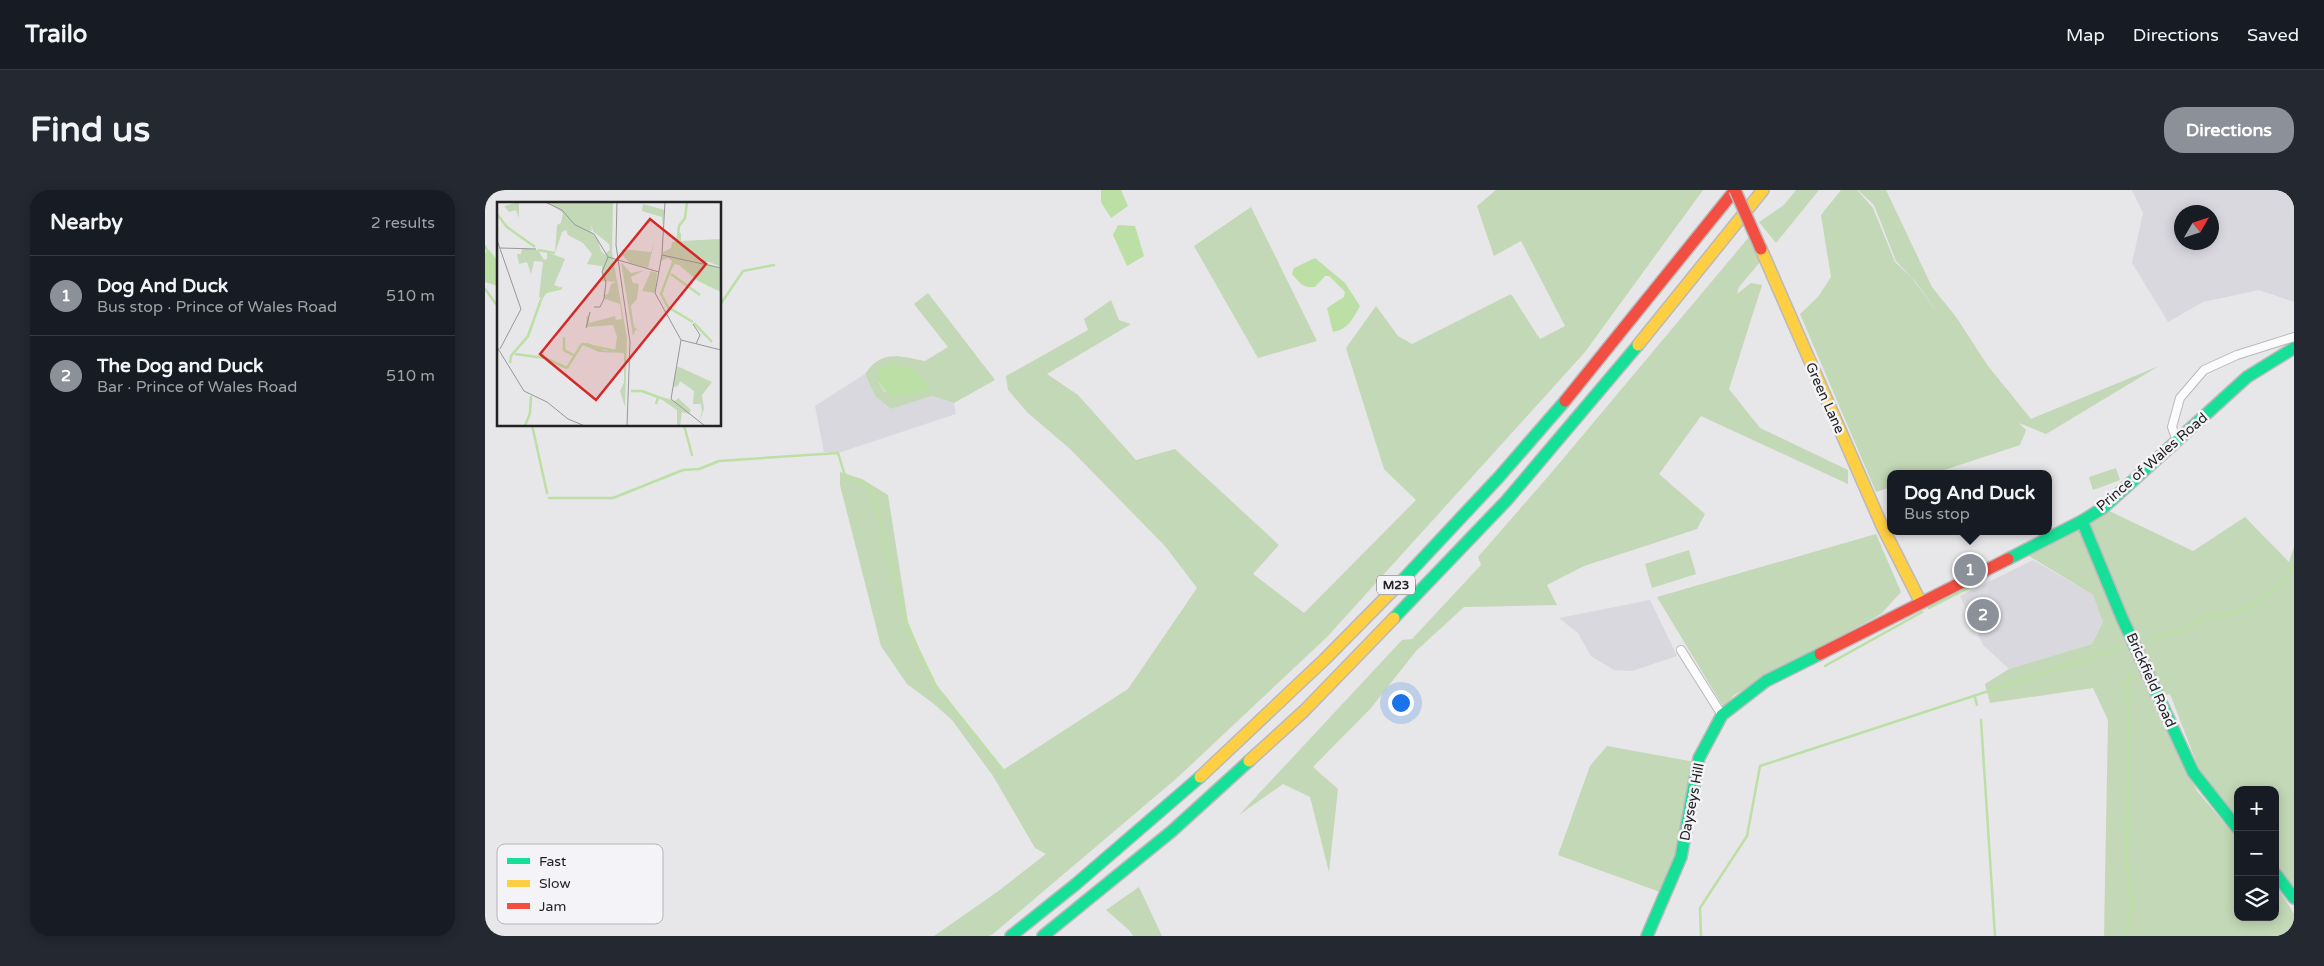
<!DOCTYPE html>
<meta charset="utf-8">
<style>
body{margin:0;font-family:"Varela Round",sans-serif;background:#242831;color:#f1f3f6}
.controls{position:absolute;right:15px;bottom:15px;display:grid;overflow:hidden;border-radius:10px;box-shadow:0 2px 12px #0003}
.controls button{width:45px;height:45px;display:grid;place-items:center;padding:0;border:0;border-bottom:1px solid #363941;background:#171b24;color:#f1f3f6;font:25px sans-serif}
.compass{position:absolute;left:1689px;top:15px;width:45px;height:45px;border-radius:50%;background:#171b24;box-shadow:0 2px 12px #0003;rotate:51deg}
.you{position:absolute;left:915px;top:512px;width:18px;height:18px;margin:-12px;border:4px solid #fff;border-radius:50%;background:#1a73e8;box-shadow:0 0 0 8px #1a73e833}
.badge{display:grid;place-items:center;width:32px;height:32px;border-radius:50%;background:#8c9099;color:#fff;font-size:16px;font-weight:700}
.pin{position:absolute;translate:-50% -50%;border:2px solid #fff;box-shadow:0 1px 5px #0006}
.popup{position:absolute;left:1402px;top:280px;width:165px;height:65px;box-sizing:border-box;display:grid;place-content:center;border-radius:10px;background:#171b24;filter:drop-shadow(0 1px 4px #0005);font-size:16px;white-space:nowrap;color:#9ea1a6}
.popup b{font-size:19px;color:#f1f3f6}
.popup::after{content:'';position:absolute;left:50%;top:100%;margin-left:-10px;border:10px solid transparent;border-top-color:#171b24}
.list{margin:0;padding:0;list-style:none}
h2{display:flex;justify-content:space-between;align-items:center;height:65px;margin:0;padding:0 20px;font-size:21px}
h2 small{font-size:16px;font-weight:400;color:#9ea1a6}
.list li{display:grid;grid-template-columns:32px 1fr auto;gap:15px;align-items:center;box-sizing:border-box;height:80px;padding:0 20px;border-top:1px solid #363941}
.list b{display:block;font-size:19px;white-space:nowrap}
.list p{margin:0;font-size:16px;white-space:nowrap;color:#9ea1a6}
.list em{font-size:16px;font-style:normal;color:#9ea1a6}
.icon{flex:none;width:28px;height:28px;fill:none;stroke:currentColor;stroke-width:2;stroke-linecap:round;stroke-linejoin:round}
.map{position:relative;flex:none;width:1809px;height:746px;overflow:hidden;border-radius:20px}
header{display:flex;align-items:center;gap:30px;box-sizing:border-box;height:70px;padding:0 25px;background:#171b24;border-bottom:1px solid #363941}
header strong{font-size:24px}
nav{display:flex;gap:28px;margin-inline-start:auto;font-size:18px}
.intro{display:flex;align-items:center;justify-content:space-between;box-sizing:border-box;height:120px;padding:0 30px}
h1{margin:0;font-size:35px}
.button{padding:12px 22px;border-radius:20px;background:#8c9099;color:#fff;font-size:18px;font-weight:700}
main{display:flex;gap:30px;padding:0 30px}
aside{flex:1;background:#171b24;border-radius:20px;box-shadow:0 2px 12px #0003}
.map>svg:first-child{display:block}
.built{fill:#dad8df;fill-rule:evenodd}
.green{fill:#c3d8b6;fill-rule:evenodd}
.water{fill:#bcdfa6}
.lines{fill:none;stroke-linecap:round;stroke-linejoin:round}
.stream{stroke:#bcdfa6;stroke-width:2.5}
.street-casing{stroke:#bab9bb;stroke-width:10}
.fast-casing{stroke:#bab9bb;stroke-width:14}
.slow-casing{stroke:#bab9bb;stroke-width:14}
.jam-casing{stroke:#bab9bb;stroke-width:14}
.street{stroke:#fbfbfc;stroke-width:8}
.fast{stroke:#16e098;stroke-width:11}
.slow{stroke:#ffcf43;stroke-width:11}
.jam{stroke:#f24e42;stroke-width:11}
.jam-bridge-casing{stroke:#bab9bb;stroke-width:14;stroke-linecap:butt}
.jam-bridge{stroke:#f24e42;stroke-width:11}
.labels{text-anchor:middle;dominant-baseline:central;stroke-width:5;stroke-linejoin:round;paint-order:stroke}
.shield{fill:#f4f3f7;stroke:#616163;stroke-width:1}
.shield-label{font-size:12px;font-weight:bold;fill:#222223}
.street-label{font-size:14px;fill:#222223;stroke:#f4f3f7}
.inset-river{fill:none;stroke:#bcdfa6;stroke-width:2.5}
.inset-road{fill:none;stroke:#989899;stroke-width:1}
.view{fill:#d62828;fill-opacity:0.15;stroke:#d62828;stroke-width:2.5}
.inset-edge{fill:none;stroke:#222223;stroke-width:2.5}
.key{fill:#f4f3f7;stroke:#b5b4b7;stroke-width:1}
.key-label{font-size:14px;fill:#222223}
</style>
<header>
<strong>Trailo</strong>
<nav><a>Map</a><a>Directions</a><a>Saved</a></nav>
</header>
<div class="intro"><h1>Find us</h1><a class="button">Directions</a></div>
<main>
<aside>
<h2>Nearby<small>2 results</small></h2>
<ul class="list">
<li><span class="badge">1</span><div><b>Dog And Duck</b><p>Bus stop · Prince of Wales Road</p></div><em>510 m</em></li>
<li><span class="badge">2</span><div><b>The Dog and Duck</b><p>Bar · Prince of Wales Road</p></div><em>510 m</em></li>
</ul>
</aside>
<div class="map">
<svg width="1809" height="746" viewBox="0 0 1809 746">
<rect width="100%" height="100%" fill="#e7e6e8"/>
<g class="built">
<path d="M1647 0H1809V112L1774 100 1718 112 1683 132 1647 73 1658 23ZM1726 22V52H1696V22Z"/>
<polygon points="380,184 390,206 406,219 447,206 469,213 471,224 356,262 339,262 330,216"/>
<polygon points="1548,370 1608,405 1618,432 1607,454 1524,479 1498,455 1475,406"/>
<polygon points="1165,410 1192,466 1147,481 1129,480 1106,466 1093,443 1074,428"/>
</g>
<g class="green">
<polygon points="1011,0 1218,0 1100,162 842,447 692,588 508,744 504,746 449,746 512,702 561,664 550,658 508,586 467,530 449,514 422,494 396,456 355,295 355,282 377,289 403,305 423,432 449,494 518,580 643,499 712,398 680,356 584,258 543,223 523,200 521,186 603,140 599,129 626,110 634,130 646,134 562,184 593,205 651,270 690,259 794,355 768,384 819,423 931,310 899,279 861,158 891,116 913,146 927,154 1026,104 1055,149 1080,136 1036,51 1009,66 992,16"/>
<polygon points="1311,0 1334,0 1291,53 1274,32 1299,15"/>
<polygon points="1356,0 1372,0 1388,18 1410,72 1427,88 1460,133 1430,91 1411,71 1389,15 1373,0 1401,0 1447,97 1471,127 1503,176 1546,229 1674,176 1561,244 1534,233 1541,240 1535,255 1447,284 1406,284 1406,297 1391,302 1315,124 1333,107 1346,87 1336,25"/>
<polygon points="766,17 832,151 773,168 709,56"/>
<polygon points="1264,47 1275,72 1254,97 1252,104 1266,93 1277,95 1244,199 1275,238 1363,280 1363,294 1216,226 1174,284 1220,324 1212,339 1099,376 1062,395 1072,415 979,417 931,461 886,518 828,577 853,599 844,682 825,607 798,594 754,625 917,450 927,449 996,375 993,367 1067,282"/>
<path d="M443 103 510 190 469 213 447 206 406 219 390 206 380 184C396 159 415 166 440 171L463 157 429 114ZM394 193 444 201 407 206 399 201Z"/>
<polygon points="1631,278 1635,290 1608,300 1604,287"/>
<polygon points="1618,318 1708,361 1760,327 1804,372 1809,357 1809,708 1790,683 1790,600 1753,600 1753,639 1715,582 1685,504 1666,509 1712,601 1753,649 1753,727 1790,727 1790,693 1809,724 1809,746 1619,746 1623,530 1608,498 1505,513 1500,494 1524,479 1607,454 1618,432 1608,405 1536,361"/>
<polygon points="1391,344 1416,402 1396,424 1249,505 1239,518 1172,407"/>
<polygon points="1204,360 1211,384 1167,398 1160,374"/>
<polygon points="1122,556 1210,572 1191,665 1175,702 1073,665 1105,576"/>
<polygon points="654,697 677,746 648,746 644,740 621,720"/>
</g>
<g class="water">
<polygon points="616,0 636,0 643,16 626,28 616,12"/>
<polygon points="633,35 650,36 659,66 642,76 628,45"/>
<polygon points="4,60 14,72 13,96 0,92 0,63"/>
<path d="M830 68 860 93 875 116C868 129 862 140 848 142L842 118 859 107 860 102 844 86H840L830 97C817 98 815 93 807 84L809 78Z"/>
<path d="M408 174C431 179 433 180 445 201L407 207C398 200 394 195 393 184L398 177Z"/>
</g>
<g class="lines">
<g class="stream">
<polyline points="0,56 3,62"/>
<polyline points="0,99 14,118"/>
<polyline points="235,115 258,81 289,75"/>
<polyline points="47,235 62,303 62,302"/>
<polyline points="199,235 207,265"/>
<path d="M64 308H128L198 280 214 279 234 271 353 263 361 289C374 289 380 291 388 302L423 438 451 496 522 585"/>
<polyline points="1444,418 1487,396"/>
<polyline points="1666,448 1694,441 1721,428 1747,423 1773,412 1787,401 1809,376"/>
<polyline points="1340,476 1437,422"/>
<polyline points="1490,507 1492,515"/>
<polyline points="1496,530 1510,746"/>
<polyline points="1216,746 1215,718 1262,646 1275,576 1635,458"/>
<polyline points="1641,746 1647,712 1642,675 1644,531 1642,495 1646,485"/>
</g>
<g class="street-casing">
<g id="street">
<polyline points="1692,251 1687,237 1695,208 1719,180 1752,165 1809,147"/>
<polyline points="1196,460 1237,525"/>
</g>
</g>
<g class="fast-casing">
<g id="fast">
<polyline points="1597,331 1637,428 1708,582 1753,639"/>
<polyline points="1523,369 1597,331 1618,318 1762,187 1809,158"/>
<polyline points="911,397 1014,287 1080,211"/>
<polyline points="909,428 1022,310 1153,155"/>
<polyline points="1790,683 1809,708"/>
<polyline points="526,746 591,694 715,587"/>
<polyline points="558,746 687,641 764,571"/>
<polyline points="1162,746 1196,667 1214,568 1237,525 1281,491 1335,464"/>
</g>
</g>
<g class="slow-casing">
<g id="slow">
<polyline points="1276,59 1397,336 1436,413"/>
<polyline points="1153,155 1278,0"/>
<polyline points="764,571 819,521 909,428"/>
<polyline points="715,587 840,469 911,397"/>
</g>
</g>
<g class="jam-casing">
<g id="jam">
<polyline points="1080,211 1250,0"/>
<polyline points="1335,464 1523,369"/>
</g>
</g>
<use href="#street" class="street"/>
<use href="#fast" class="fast"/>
<use href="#slow" class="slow"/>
<use href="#jam" class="jam"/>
<g class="jam-bridge-casing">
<polyline id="jam-bridge" points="1250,0 1276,59"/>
</g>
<use href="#jam-bridge" class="jam-bridge"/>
</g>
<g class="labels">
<rect class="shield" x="892" y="385.5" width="38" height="19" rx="4"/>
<g class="shield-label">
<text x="911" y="395">M23</text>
</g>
<g class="street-label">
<text transform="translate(1340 208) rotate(66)">Green Lane</text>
<text transform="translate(1667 272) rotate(-41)">Prince of Wales Road</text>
<text transform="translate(1666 490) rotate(66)">Brickfield Road</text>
<text transform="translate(1207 612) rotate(-79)">Dayseys Hill</text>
</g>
</g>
<g transform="translate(12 12)">
<rect width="224" height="224" fill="#e7e6e8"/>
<path d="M22 0V16L19 8 12 10 7 4 0 6ZM50 0H116L115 50 130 136 128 205 123 189 127 181V151L102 150 86 143 91 141 108 149H118L120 135 116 123 90 125 89 115 92 113V121L118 114 119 118 125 117 123 102 108 97 106 93 111 92 114 82 119 80 105 79V64L90 62 95 52 86 41 71 33 69 28 65 30 58 51 60 23 64 21 66 11ZM94 22 96 29 112 42 113 48 108 52 114 58 104 49 101 38 92 28 95 29ZM146 2 168 8 165 23V15L145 9ZM181 30 184 31V39L224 37V65L212 60H206L224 66V90L201 79 182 63 178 62 172 70 175 59 171 56 164 59 166 50 174 46 175 40 181 39ZM158 37 151 66 133 61 126 54 125 47 154 50ZM25 46 41 48 47 58 50 57V50L68 57 57 83 63 85 51 89 46 96 42 95 46 60 37 59 34 72 30 60 22 62 20 52H24ZM124 60 134 71 148 68 134 75 136 81 142 82 140 97 134 104 137 125 146 131 139 127 136 134ZM154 69 160 71 158 91 145 89ZM180 164 215 180 205 193 207 207 202 220 205 209 204 202H196L197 189 183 179 181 184 176 185ZM168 196 178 199 181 196 194 208 192 212 185 210 183 224H180V208L164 197Z" fill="#c3d8b6" fill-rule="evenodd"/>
<path class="inset-river" d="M0 12 10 25 38 45M41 48 58 51M179 54 182 24 188 16 190 0M177 58 164 92 171 105 196 120M180 58 213 84M174 72 203 93M49 90 65 86M197 121 215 140M67 135V148L76 153M18 152 48 156 70 166M13 161 14 154 31 134 45 95M70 166 85 142 119 149M134 189H145L161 195M159 202 161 195 170 198M28 224 33 211 34 194"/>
<path class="inset-road" d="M48 0 65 8 78 23 97 32 111 55 162 70M120 0 119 43 133 140 130 224M168 0 165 52 158 91 184 138M0 38 24 107 3 147M3 46 39 47M165 53 224 66M97 105H103L107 97 109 80 105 70 111 55M196 122 203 133 199 142M89 126 93 110M184 138 174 197 208 224M184 138 224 148M0 145 27 189 50 200 71 217 88 224"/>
<path class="view" d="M153 17 209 62 99 198 43 152Z"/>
<rect width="224" height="224" class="inset-edge"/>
</g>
<rect x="12" y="654" width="166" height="80" rx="8" class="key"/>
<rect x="22" y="668" width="23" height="6" fill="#16e098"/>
<rect x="22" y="690" width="23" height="7" fill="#ffcf43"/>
<rect x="22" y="713" width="23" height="6" fill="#f24e42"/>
<g class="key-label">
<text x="54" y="676">Fast</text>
<text x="54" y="698">Slow</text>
<text x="54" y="721">Jam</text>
</g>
</svg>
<div class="controls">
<button>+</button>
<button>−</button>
<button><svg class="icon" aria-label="layers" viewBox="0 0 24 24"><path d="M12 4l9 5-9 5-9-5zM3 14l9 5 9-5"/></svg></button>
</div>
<svg class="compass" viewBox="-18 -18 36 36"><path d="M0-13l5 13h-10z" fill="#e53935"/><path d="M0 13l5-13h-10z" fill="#9ea1a6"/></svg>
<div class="you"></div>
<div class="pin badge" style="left:1485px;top:380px">1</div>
<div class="popup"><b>Dog And Duck</b>Bus stop</div>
<div class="pin badge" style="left:1498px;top:425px">2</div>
</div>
</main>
